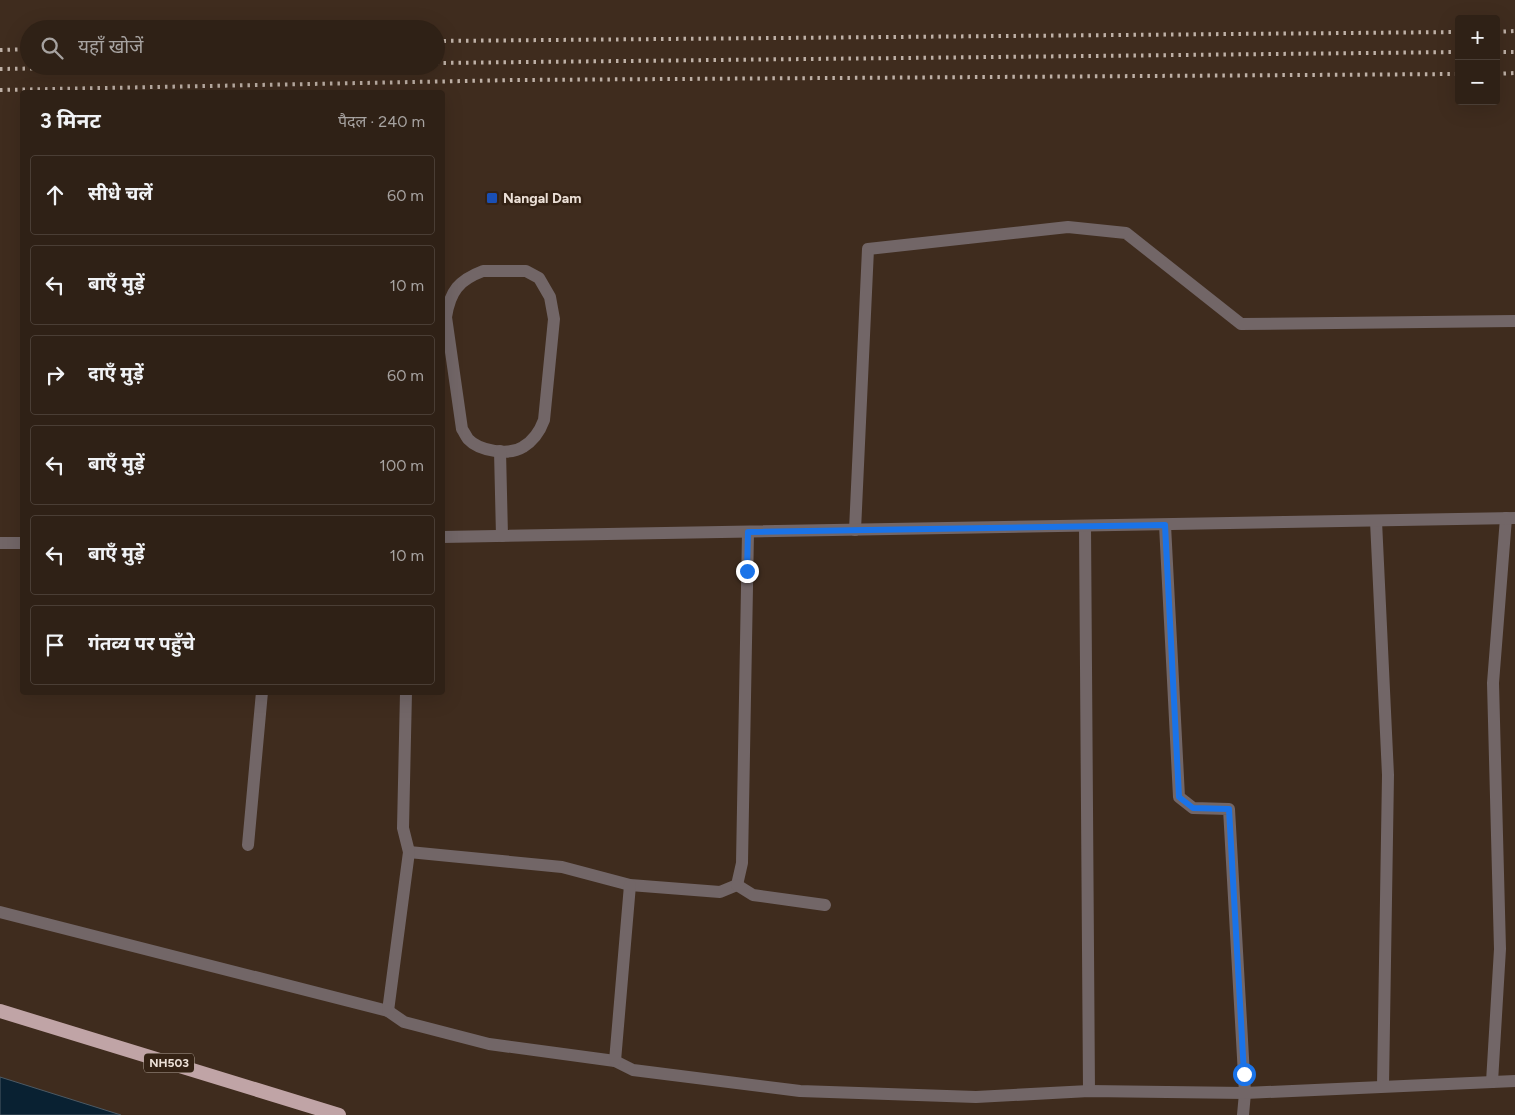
<!DOCTYPE html>
<html lang="hi">
<meta charset="utf-8">
<style>
body{margin:0;font-family:Figtree,"Noto Sans Devanagari",sans-serif;background:#37291f;color:#f1f3f6}
.controls{position:absolute;right:15px;top:15px;display:grid;overflow:hidden;border-radius:5px;box-shadow:0 5px 20px #0002}
.controls button{width:45px;height:45px;display:grid;place-items:center;padding:0;border:0;border-bottom:1px solid #4a3e35;background:#2f2116;color:#f1f3f6;font:25px sans-serif}
.stop{position:absolute;width:15px;height:15px;margin:-11px;border:4px solid #1a73e8;border-radius:50%;background:#fff}
.stop.end{background:#1a73e8;border-color:#fff;box-shadow:0 1px 5px #0008}
.list{margin:0;padding:0;list-style:none}
h2{display:flex;justify-content:space-between;align-items:center;height:65px;margin:0;padding:0 20px;font-size:21px}
h2 small{font-size:16px;font-weight:400;color:#a7a3a1}
.list li{display:grid;grid-template-columns:32px 1fr auto;gap:15px;align-items:center;box-sizing:border-box;height:80px;margin:0 10px 10px;padding:0 10px;border:1px solid #4a3e35;border-radius:5px}
.list b{display:block;font-size:19px;white-space:nowrap}
.list em{font-size:16px;font-style:normal;color:#a7a3a1}
.icon{flex:none;width:28px;height:28px;fill:none;stroke:currentColor;stroke-width:2;stroke-linecap:round;stroke-linejoin:round}
.map{position:relative;flex:none;width:1515px;height:1115px;overflow:hidden}
.search{position:absolute;background:#2f2116;box-shadow:0 5px 20px #0002;left:20px;top:20px;width:425px;height:55px;display:flex;align-items:center;gap:12px;box-sizing:border-box;padding:0 18px;border-radius:28px;color:#a7a3a1;font-size:19px}
.panel{position:absolute;background:#2f2116;box-shadow:0 5px 20px #0002;left:20px;top:90px;width:425px;height:605px;border-radius:5px}
.map>svg:first-child{display:block}
.water{fill:#092132;stroke:#4d5a64}
.lines{fill:none;stroke-linecap:round;stroke-linejoin:round}
.service{stroke:#726667;stroke-width:12}
.minor{stroke:#726667;stroke-width:12}
.tertiary{stroke:#726667;stroke-width:12}
.trunk{stroke:#c0a4a6;stroke-width:14}
.rail{stroke:#beb0a6;stroke-width:4;stroke-dasharray:2.5 5;stroke-linecap:butt}
.route{stroke:#1a73e8;stroke-width:6}
.transit-dot{fill:#1a4fb4;stroke:#342214;stroke-width:2}
.labels{text-anchor:middle;dominant-baseline:central;stroke-width:5;stroke-linejoin:round;paint-order:stroke}
.shield{fill:#342214;stroke:#b5a79c;stroke-width:1}
.shield-label{font-size:12px;font-weight:bold;fill:#ece0d7}
.poi-label{font-size:14px;font-weight:bold;fill:#ece0d7;stroke:#342214;text-anchor:start}
</style>
<div class="map">
<svg width="1515" height="1115" viewBox="0 0 1515 1115">
<rect width="100%" height="100%" fill="#3f2c1e"/>
<polygon class="water" points="0,1077 121,1115 0,1115"/>
<g class="lines">
<g class="service">
<path d="M483 271H526L539 278 550 297 554 319 544 420C540 431 533 441 523 447 509 456 479 451 468 439 466 436 464 432 462 429L446 317C450 291 459 280 483 271Z"/>
<polyline points="500,451 502,536"/>
</g>
<g class="minor">
<polyline points="1376,521 1388,775 1383,1086"/>
<polyline points="1165,525 1179,797 1193,808 1229,809 1245,1093 1243,1115"/>
<polyline points="1085,526 1089,1091"/>
<polyline points="855,530 868,249 1068,227 1126,233 1241,324 1515,321"/>
<polyline points="248,845 262,692"/>
<polyline points="409,852 562,867 630,885 720,892 737,885"/>
<polyline points="737,885 742,863 748,532"/>
<polyline points="737,885 753,895 825,905"/>
<polyline points="0,912 388,1011 404,1022 489,1044 615,1061 633,1070 800,1091 976,1097 1089,1091 1245,1093 1515,1081"/>
<polyline points="388,1011 409,852 403,828 406,692"/>
<polyline points="615,1061 630,885"/>
<polyline points="1492,1082 1500,949 1493,683 1506,518"/>
</g>
<g class="tertiary">
<polyline points="442,537 1515,518"/>
<polyline points="0,543 22,543"/>
</g>
<polyline class="trunk" points="0,1011 339,1115"/>
<g class="rail">
<polyline points="1496,32 1515,31"/>
<polyline points="436,41 1459,32"/>
<polyline points="0,50 29,49"/>
<polyline points="1496,52 1515,52"/>
<polyline points="436,63 1459,52"/>
<polyline points="0,69 199,66"/>
<polyline points="1496,74 1515,73"/>
<polyline points="0,90 516,80 1459,74"/>
</g>
</g>
<g class="lines">
<polyline class="route" points="747,571 748,532 1165,525 1179,797 1193,808 1229,809 1244,1074"/>
</g>
<rect class="transit-dot" x="486" y="192" width="12" height="12" rx="2.5"/>
<g class="labels">
<rect class="shield" x="144" y="1053.5" width="50" height="19" rx="4"/>
<g class="shield-label">
<text x="169" y="1063">NH503</text>
</g>
<g class="poi-label">
<text x="503" y="198">Nangal Dam</text>
</g>
</g>
</svg>
<div class="controls">
<button>+</button>
<button>−</button>
</div>
<div class="stop" style="left:1244px;top:1074px"></div>
<div class="stop end" style="left:747px;top:571px"></div>
<div class="search"><svg class="icon" aria-label="search" viewBox="0 0 24 24"><circle cx="10" cy="10" r="6"/><path d="M15 15l6 6"/></svg>यहाँ खोजें</div>
<section class="panel">
<h2>3 मिनट<small>पैदल · 240 m</small></h2>
<ul class="list">
<li><svg class="icon" aria-label="ahead" viewBox="0 0 24 24"><path d="M12 20V5M6 11l6-6 6 6"/></svg><div><b>सीधे चलें</b></div><em>60 m</em></li>
<li><svg class="icon" aria-label="left" viewBox="0 0 24 24"><path d="M17 20v-9H6M10 6l-5 5 5 5"/></svg><div><b>बाएँ मुड़ें</b></div><em>10 m</em></li>
<li><svg class="icon" aria-label="right" viewBox="0 0 24 24"><path d="M7 20v-9h11M14 6l5 5-5 5"/></svg><div><b>दाएँ मुड़ें</b></div><em>60 m</em></li>
<li><svg class="icon" aria-label="left" viewBox="0 0 24 24"><path d="M17 20v-9H6M10 6l-5 5 5 5"/></svg><div><b>बाएँ मुड़ें</b></div><em>100 m</em></li>
<li><svg class="icon" aria-label="left" viewBox="0 0 24 24"><path d="M17 20v-9H6M10 6l-5 5 5 5"/></svg><div><b>बाएँ मुड़ें</b></div><em>10 m</em></li>
<li><svg class="icon" aria-label="arrive" viewBox="0 0 24 24"><path d="M6 21V4h12l-3 4 3 4H6"/></svg><div><b>गंतव्य पर पहुँचे</b></div></li>
</ul>
</section>
</div>
